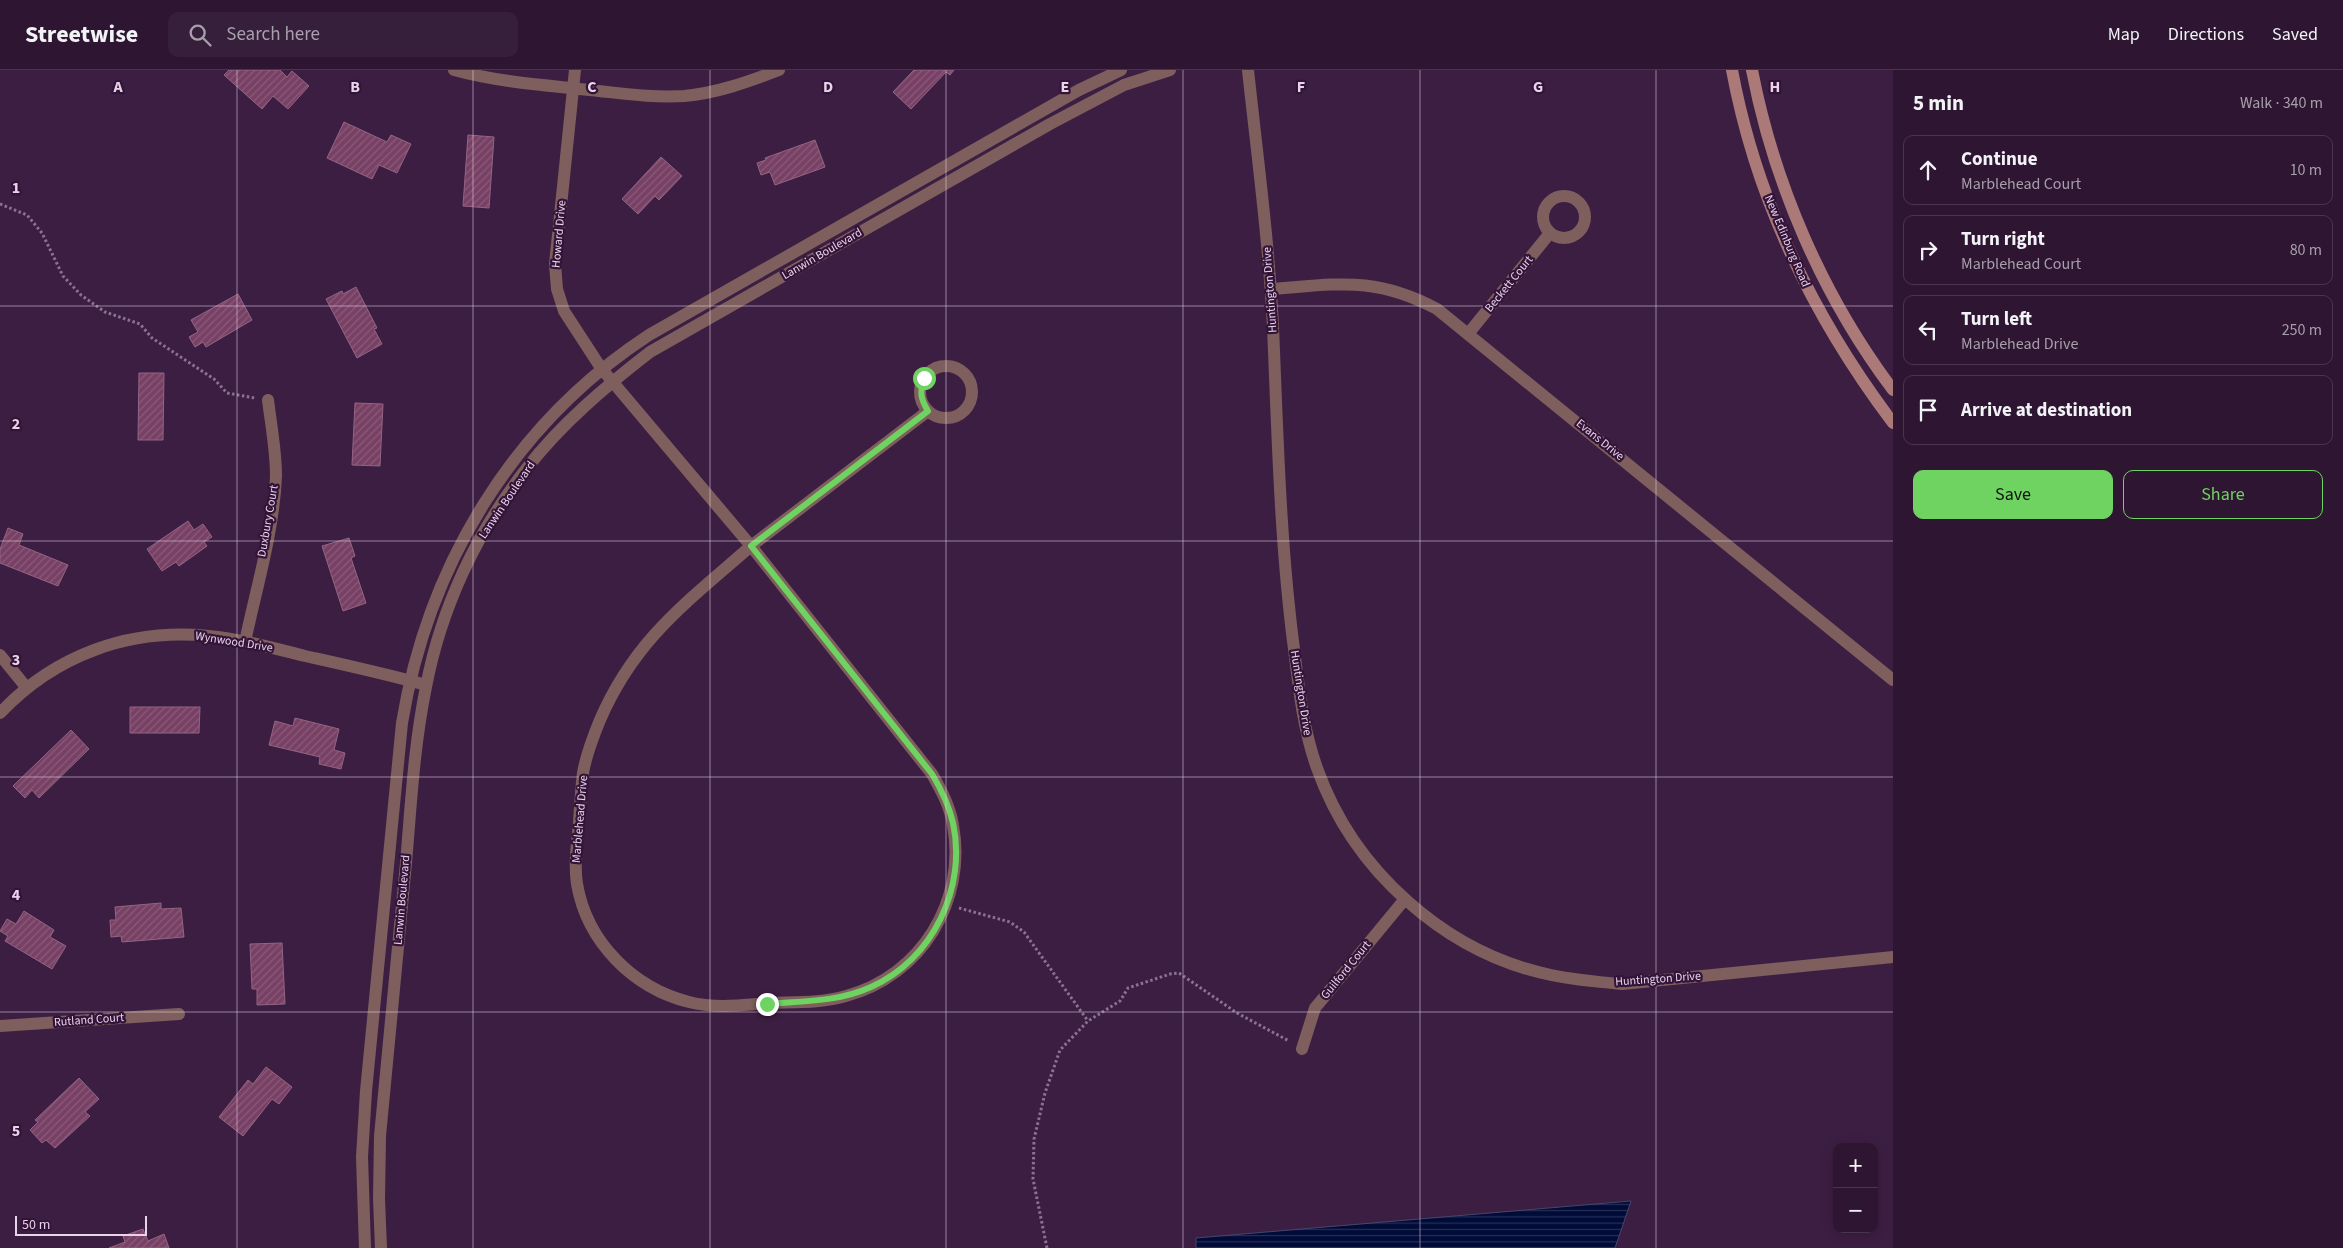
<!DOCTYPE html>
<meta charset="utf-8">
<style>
body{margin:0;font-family:"Source Sans 3",sans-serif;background:#361f3a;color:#f1f3f6}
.controls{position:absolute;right:15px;bottom:15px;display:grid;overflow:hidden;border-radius:10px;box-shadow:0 2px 12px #0003}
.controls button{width:45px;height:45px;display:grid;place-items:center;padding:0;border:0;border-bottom:1px solid #49354d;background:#2e1632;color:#f1f3f6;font:25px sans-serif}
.scale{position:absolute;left:15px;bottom:12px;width:132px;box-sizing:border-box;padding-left:5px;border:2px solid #e7d3ea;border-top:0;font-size:14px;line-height:18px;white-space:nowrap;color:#e7d3ea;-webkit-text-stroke:4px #331438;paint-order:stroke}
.stop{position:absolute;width:15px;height:15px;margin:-11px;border:4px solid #6ed361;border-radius:50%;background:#fff}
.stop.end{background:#6ed361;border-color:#fff;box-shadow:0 1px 5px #0008}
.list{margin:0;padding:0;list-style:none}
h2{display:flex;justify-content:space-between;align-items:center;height:65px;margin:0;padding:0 20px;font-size:21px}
h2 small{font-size:16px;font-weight:400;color:#a79fac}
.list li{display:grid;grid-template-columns:32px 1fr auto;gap:15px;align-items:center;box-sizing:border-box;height:70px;margin:0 10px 10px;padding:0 10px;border:1px solid #49354d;border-radius:10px}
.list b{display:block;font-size:19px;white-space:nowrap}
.list p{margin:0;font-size:16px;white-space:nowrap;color:#a79fac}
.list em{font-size:16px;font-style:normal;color:#a79fac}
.actions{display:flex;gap:10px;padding:15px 20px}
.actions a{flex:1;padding:11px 0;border:1px solid #6ed361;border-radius:10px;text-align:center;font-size:18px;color:#6ed361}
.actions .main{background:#6ed361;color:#111}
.icon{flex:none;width:28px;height:28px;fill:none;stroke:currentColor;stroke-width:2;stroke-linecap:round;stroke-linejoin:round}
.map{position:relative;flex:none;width:1893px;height:1178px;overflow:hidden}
header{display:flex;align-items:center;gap:30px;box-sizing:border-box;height:70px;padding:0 25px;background:#2e1632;border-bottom:1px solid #49354d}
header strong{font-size:24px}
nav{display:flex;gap:28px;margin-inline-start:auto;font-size:18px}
.search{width:350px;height:45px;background:#361f3a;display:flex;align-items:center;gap:12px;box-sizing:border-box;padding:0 18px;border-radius:10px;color:#a79fac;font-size:19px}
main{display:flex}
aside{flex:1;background:#2e1632}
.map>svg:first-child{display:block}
.water{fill:url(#water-rules);stroke:#45476d}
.building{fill:url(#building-hatch);stroke:#946483}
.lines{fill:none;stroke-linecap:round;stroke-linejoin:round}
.path{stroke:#8c7291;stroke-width:3;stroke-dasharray:2.5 2.5;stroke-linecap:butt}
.minor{stroke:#7e5f5d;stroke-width:12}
.tertiary{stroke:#7e5f5d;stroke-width:12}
.secondary{stroke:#ab7a78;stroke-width:12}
.route{stroke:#6ed361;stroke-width:6}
.grid{fill:none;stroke:#e7d3ea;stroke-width:1;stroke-opacity:0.55}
.labels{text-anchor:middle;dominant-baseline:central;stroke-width:4.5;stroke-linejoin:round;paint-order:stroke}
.street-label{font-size:12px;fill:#e7d3ea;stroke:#331438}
.grid-label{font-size:16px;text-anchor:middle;font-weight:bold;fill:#e7d3ea;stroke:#331438;stroke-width:4.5;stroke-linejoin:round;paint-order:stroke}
</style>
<header>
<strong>Streetwise</strong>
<div class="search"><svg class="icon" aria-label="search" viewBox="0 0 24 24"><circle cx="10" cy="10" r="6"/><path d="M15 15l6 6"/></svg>Search here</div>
<nav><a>Map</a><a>Directions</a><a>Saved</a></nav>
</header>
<main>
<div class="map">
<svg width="1893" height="1178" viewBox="0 0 1893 1178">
<defs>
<pattern id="water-rules" width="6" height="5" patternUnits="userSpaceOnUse" patternTransform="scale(1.25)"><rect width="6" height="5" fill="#000b38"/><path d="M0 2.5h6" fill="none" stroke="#252e55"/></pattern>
<pattern id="building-hatch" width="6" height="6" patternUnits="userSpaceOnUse" patternTransform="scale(1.25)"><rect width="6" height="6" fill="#774064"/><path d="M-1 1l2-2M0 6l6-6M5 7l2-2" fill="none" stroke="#8a5b7a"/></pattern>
</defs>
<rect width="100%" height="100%" fill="#3d1e43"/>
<polygon class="water" points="1631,1131 1615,1178 1196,1178 1196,1168"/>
<g class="building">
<polygon points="229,0 280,0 287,7 292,1 309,16 288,39 273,26 262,39 224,5"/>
<polygon points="914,0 954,0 950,5 946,2 911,39 893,22"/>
<polygon points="344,52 387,72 391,65 411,74 397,103 379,95 372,109 327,88"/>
<polygon points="468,65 494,67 489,138 463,136"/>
<polygon points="815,70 825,97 775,115 770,102 761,105 757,93 766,90 765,88"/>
<polygon points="661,87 682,106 659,130 655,126 638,144 622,129"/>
<polygon points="356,217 377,258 374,259 382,274 357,288 326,229 342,221 343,224"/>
<polygon points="238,224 252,250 206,277 203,272 195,277 189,267 198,262 191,250"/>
<polygon points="139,303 164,303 163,370 138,370"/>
<polygon points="355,333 383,334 380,396 352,395"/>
<polygon points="188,451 194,460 203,454 212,467 204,472 207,476 179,496 176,492 162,501 147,479"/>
<polygon points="8,458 23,464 19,475 68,495 58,516 0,493 0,479"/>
<polygon points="349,468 355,486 351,488 366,533 343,541 322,476"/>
<polygon points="130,637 200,637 199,663 130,663"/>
<polygon points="295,648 339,659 334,680 345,683 341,699 319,694 320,687 269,675 275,651 293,656"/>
<polygon points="71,660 89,679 39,728 32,720 25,728 13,716"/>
<polygon points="161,833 161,839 181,838 184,867 122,872 121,866 111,867 110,850 116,850 115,837"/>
<polygon points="24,841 54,860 50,867 66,876 52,899 5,871 8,866 0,861 7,849 16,854"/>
<polygon points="282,873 285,934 257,935 257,919 252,919 250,874"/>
<polygon points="266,997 292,1017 279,1034 272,1029 243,1066 219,1047 248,1010 253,1014"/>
<polygon points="79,1008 99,1029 85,1042 90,1046 55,1078 46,1070 42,1073 30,1060 38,1052 35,1050"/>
<polygon points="143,1159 148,1171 164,1164 169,1178 109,1178 125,1172 123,1166"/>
</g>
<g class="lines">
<g class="path">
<polyline points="0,134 27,145 42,163 63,206 81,225 105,242 140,254 152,268 214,309 227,323 255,328"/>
<polyline points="959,838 1010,852 1024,862 1088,951"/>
<polyline points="1047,1178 1033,1109 1034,1069 1045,1023 1060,980 1088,951 1120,931 1128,918 1170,904 1179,903 1237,943 1289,971"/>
</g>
<g class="minor">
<path d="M454 0C498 12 543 15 589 20 620 23 652 28 684 26 717 23 748 12 779 0"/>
<polyline points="575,0 555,194 557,219 564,241 601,298 751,476 928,341"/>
<path d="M1248 0C1258 93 1271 187 1274 281 1278 380 1281 480 1294 579 1299 619 1303 659 1317 698 1353 800 1445 883 1551 905 1575 910 1598 912 1622 914L1893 887"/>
<circle cx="1564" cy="147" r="21"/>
<path d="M1272 219C1339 214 1375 206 1437 239L1893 610"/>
<polyline points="1468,264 1550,163"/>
<circle cx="946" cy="322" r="26"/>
<path d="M751 476 932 704C941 720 950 736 953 755 967 831 921 906 846 926 822 933 795 932 770 933 743 935 716 939 689 932 633 918 587 872 577 814 574 794 577 774 579 753 580 737 581 719 583 703 586 685 593 667 600 650 635 569 687 532 751 476Z"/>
<path d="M245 572C256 519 274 460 276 406 276 380 271 355 268 330"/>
<polyline points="0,585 26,617"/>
<path d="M0 643C55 585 129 558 208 566 241 569 273 578 305 586 345 595 386 604 426 615"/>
<polyline points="0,956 179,944"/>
<polyline points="1302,979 1315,938 1405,829"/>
</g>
<g class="tertiary">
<path d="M365 1178 362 1087 366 1021 402 653C428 495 513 354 649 265L1079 20 1121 0"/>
<path d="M381 1178 379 1129 380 1066C389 975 397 884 406 793 411 734 414 675 426 617 441 538 477 461 527 398 561 354 606 316 650 282L1050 54 1124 15 1170 0"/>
</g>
<g class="secondary">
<path d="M1732 0C1756 129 1814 248 1893 353"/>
<path d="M1752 0C1774 114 1823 227 1893 320"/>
</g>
</g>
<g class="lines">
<path class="route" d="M767 934C803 931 838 932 871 917 933 890 967 817 953 753 949 735 941 719 932 704L751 476 928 341C920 328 920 322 924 308"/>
</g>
<path class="grid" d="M237 0V1178M473 0V1178M710 0V1178M946 0V1178M1183 0V1178M1420 0V1178M1656 0V1178M0 236H1893M0 471H1893M0 707H1893M0 942H1893"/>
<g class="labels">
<g class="street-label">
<text transform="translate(559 164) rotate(-85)">Howard Drive</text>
<text transform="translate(1787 171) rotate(67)">New Edinburg Road</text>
<text transform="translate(822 184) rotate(-30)">Lanwin Boulevard</text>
<text transform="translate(1509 214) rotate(-51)">Beckett Court</text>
<text transform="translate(1270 220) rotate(-94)">Huntington Drive</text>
<text transform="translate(1600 370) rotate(39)">Evans Drive</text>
<text transform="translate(507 430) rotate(-56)">Lanwin Boulevard</text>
<text transform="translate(268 451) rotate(-80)">Duxbury Court</text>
<text transform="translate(234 572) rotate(9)">Wynwood Drive</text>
<text transform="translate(1301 623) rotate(81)">Huntington Drive</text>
<text transform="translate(580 749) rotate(-85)">Marblehead Drive</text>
<text transform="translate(402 830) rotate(-85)">Lanwin Boulevard</text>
<text transform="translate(1346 900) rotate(-51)">Guilford Court</text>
<text transform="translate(1658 909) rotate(-4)">Huntington Drive</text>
<text transform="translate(89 950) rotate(-4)">Rutland Court</text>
</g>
</g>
<g class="grid-label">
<text x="118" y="22">A</text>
<text x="355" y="22">B</text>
<text x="592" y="22">C</text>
<text x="828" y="22">D</text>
<text x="1065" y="22">E</text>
<text x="1301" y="22">F</text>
<text x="1538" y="22">G</text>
<text x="1775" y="22">H</text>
<text x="16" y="123">1</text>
<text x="16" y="359">2</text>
<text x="16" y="595">3</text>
<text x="16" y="830">4</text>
<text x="16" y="1066">5</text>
</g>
</svg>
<div class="controls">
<button>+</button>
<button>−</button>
</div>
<div class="scale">50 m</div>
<div class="stop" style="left:924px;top:308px"></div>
<div class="stop end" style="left:767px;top:934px"></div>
</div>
<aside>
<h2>5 min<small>Walk · 340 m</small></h2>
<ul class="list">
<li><svg class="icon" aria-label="ahead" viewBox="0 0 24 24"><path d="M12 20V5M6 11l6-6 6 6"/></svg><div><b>Continue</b><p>Marblehead Court</p></div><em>10 m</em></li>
<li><svg class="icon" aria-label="right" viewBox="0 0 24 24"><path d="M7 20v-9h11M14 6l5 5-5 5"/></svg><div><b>Turn right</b><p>Marblehead Court</p></div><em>80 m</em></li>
<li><svg class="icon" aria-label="left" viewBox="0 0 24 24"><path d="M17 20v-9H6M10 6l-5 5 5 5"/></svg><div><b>Turn left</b><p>Marblehead Drive</p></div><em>250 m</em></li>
<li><svg class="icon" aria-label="arrive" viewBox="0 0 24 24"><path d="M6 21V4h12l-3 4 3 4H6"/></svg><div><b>Arrive at destination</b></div></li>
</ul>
<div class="actions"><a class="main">Save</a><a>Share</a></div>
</aside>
</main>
